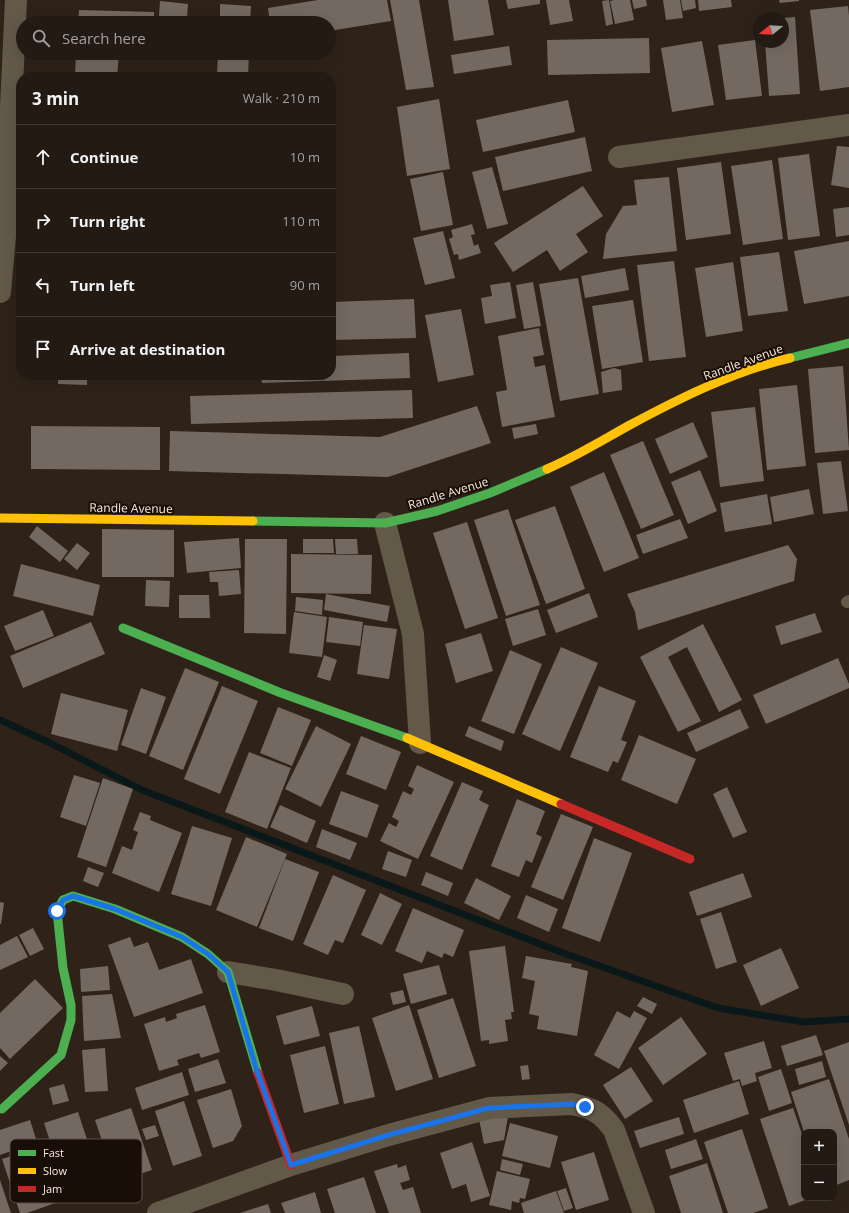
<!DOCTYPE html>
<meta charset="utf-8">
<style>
body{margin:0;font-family:"Open Sans",sans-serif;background:#2f2721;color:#f1f3f6}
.controls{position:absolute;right:12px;bottom:12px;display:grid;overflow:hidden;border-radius:8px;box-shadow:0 4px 16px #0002}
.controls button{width:36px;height:36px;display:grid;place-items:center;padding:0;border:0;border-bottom:1px solid #403833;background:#231a13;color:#f1f3f6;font:20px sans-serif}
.compass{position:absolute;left:753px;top:12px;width:36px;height:36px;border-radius:50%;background:#231a13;box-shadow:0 4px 16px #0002;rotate:252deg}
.stop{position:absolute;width:12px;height:12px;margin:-9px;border:3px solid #1a73e8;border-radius:50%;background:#fff}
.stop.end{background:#1a73e8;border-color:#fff;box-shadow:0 1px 4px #0008}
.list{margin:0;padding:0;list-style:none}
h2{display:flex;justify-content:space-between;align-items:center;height:52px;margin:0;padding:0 16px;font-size:17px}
h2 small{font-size:13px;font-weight:400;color:#a3a1a0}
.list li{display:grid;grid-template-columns:26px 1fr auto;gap:12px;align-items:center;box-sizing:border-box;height:64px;padding:0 16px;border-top:1px solid #403833}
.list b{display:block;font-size:15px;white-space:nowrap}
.list em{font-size:13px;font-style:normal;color:#a3a1a0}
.icon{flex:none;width:22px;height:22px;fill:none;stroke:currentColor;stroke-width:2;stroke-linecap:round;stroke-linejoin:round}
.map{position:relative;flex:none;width:849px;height:1213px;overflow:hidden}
.search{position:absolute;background:#231a13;box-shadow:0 4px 16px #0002;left:16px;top:16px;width:320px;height:44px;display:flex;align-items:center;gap:10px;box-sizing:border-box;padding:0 14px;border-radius:22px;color:#a3a1a0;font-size:15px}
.panel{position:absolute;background:#231a13;box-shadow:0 4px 16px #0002;left:16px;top:72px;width:320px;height:308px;border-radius:16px}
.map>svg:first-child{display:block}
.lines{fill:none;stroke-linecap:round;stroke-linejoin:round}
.stream{stroke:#0b181a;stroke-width:7}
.building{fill:#746961}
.lane{stroke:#625949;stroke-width:12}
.street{stroke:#625949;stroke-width:22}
.fast{stroke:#4caf50;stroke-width:9}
.slow{stroke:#ffc107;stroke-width:9}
.jam{stroke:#c62828;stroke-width:9}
.route{stroke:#1a73e8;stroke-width:5}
.labels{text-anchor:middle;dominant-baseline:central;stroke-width:4;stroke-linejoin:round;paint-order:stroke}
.street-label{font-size:12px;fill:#f9eadf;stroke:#180e07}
.key{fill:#180e07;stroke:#5c5048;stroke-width:1}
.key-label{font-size:11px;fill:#f9eadf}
</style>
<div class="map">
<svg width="849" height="1213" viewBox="0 0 849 1213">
<rect width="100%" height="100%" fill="#2f2319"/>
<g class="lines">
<polyline class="stream" points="0,720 48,742 142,790 566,954 718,1008 804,1022 849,1019"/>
</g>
<g class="building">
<polygon points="318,0 387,0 391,21 329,31 329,23 270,23 268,8"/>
<polygon points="390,0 419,0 434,87 406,90"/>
<polygon points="448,0 488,0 494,35 454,41"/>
<polygon points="506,0 540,0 540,4 508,9"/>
<polygon points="546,0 569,0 573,21 550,25"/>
<polygon points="609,0 613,24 606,26 602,1"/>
<polygon points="614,0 630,0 634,20 615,24 610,1"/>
<polygon points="632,0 646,0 647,6 634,9"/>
<polygon points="663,0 680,0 683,18 666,20"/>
<polygon points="681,0 695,0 696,8 683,11"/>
<polygon points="698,0 731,0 732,7 699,11"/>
<polygon points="779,0 799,0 799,1 780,3"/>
<polygon points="160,1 188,4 187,18 159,16"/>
<polygon points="220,4 251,6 250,23 220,23"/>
<polygon points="848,6 849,16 849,87 820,91 810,10"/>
<polygon points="79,10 154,12 154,23 78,23"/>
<polygon points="795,17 800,94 769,96 765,42 783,42 783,18"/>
<polygon points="649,38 650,73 548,75 547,40"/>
<polygon points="755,40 762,96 726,100 718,45"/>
<polygon points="702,41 714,105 672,112 661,48"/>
<polygon points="509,46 512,65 454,74 451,55"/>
<polygon points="76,53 119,53 117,77 75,77"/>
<polygon points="218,53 249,53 248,77 217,77"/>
<polygon points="439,99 450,169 407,176 397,107"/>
<polygon points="568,100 575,132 483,152 476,120"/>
<polygon points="585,137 592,171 503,191 495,157"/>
<polygon points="837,146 849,147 849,188 831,185"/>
<polygon points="809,154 820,236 788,240 778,158"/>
<polygon points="772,160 783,239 743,245 731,166"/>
<polygon points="721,162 731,234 686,240 677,168"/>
<polygon points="492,167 508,224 487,229 472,172"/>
<polygon points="443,172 453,225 421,231 410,179"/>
<polygon points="669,177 677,251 603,259 606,234 623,206 637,205 634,180"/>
<polygon points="583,186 603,216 576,234 588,252 560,271 547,250 513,272 494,243"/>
<polygon points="849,207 849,235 836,237 833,209"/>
<polygon points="472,224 475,234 471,235 474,246 478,244 481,253 459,260 458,254 454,255 449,239 453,237 451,230"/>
<polygon points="443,231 455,278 425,285 413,238"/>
<polygon points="849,241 849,296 804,304 794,251"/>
<polygon points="779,252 788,311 748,316 740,257"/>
<polygon points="674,261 686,357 649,361 637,265"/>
<polygon points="733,262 743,331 706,337 695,268"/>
<polygon points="625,268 629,290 585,298 581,276"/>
<polygon points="578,278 599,394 560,401 539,284"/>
<polygon points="510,282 516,318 485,324 481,298 492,296 490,285"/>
<polygon points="533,282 541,326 524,329 516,285"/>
<polygon points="414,299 416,338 331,340 331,302"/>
<polygon points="633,300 643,362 602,369 592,306"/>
<polygon points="461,309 474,375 438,382 425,315"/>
<polygon points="539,328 544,355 533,357 535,367 545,365 555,417 502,427 496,392 507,390 498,336"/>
<polygon points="409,353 410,378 262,383 261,375 331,375 331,356"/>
<polygon points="843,366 849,450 815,453 808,369"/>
<polygon points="614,368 621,370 622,390 603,393 601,372"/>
<polygon points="58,375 87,375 87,385 58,384"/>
<polygon points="797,385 806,466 767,470 759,389"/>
<polygon points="412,390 413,418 191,424 190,396"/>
<polygon points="477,406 491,443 388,477 169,471 170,431 380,437"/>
<polygon points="755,407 764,481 720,487 711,412"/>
<polygon points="693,422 708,457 670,474 655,439"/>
<polygon points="536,424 538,434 514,439 512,428"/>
<polygon points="31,426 160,427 160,470 31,469"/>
<polygon points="643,441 674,515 641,529 610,455"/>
<polygon points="841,461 848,511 823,514 817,463"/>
<polygon points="700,470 717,511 688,524 671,482"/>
<polygon points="604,472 639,558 604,572 570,487"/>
<polygon points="809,489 814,514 774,522 770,497"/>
<polygon points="767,494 772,524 725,532 720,503"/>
<polygon points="555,506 585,589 546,604 515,520"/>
<polygon points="508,509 540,605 506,616 474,520"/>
<polygon points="680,519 688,538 643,554 636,535"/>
<polygon points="467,522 498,618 465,629 433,533"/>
<polygon points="37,526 68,551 60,562 29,537"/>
<polygon points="102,529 174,530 174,577 102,577"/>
<polygon points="239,538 241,568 187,573 184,542"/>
<polygon points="245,539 287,539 286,634 244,633"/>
<polygon points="303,539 333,539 334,553 303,553"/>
<polygon points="335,539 357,539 358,554 336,554"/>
<polygon points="77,543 90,553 77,570 64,559"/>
<polygon points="788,545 797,559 794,581 638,630 635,612 627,594"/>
<polygon points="291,554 372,555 371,594 291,593"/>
<polygon points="21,564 100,585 93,616 13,596"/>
<polygon points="239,570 241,594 219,596 218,582 210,582 209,572"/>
<polygon points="146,580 170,581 169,607 145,606"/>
<polygon points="589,593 598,617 556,633 547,610"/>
<polygon points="326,594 390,606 387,622 324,610"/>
<polygon points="179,595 209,595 210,618 179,618"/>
<polygon points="296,597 323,600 322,615 295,611"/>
<polygon points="538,609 546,635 513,646 505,619"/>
<polygon points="43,610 54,636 15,651 4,626"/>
<polygon points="294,612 327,617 322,657 289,653"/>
<polygon points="815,613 822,632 781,645 775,626"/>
<polygon points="329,617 363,622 360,646 326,642"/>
<polygon points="91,622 105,654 23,688 10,656"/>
<polygon points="703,624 742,700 719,712 687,647 668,657 701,721 678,732 640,657"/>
<polygon points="364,625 397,629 389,679 357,674"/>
<polygon points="481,633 493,671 456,683 445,644"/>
<polygon points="561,647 598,663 560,751 522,734"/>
<polygon points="510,650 542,664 514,734 481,721"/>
<polygon points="324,655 337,660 330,681 317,677"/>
<polygon points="838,658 849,684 849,688 766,724 753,695"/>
<polygon points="185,668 219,682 183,770 149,756"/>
<polygon points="222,686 258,701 220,794 184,779"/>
<polygon points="599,686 636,701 621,740 627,742 618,763 613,761 608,772 570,757"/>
<polygon points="141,688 166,697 146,754 121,745"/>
<polygon points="61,693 128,710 117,751 51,734"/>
<polygon points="278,707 311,720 292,766 260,753"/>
<polygon points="740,709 749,728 696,752 687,733"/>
<polygon points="316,726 351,744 321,807 285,789"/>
<polygon points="469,726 504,741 501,751 465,736"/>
<polygon points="639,735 696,759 677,804 621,780"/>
<polygon points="361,736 401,752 386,790 346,774"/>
<polygon points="249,752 291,768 267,829 225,812"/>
<polygon points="417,765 454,782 418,859 380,841 389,823 396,827 399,821 392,817 403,791 411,795 414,789 408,786"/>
<polygon points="74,775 100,783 86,826 60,817"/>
<polygon points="103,778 133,789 106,867 77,857"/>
<polygon points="462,782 483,791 479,800 489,805 462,870 430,856"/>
<polygon points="727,787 747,832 733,838 713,794"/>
<polygon points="341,791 379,805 367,838 329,824"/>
<polygon points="517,799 545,811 536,834 542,837 532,863 526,860 519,877 491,866"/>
<polygon points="280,805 316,821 307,843 270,827"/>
<polygon points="140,812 151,816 150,820 182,833 159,892 112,873 122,846 132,850 138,832 133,830"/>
<polygon points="561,814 593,827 563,900 531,887"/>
<polygon points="192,826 232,838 211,906 171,894"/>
<polygon points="322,829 357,843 350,860 316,847"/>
<polygon points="246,837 287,854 257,927 216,910"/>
<polygon points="594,838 632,853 600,942 562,928"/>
<polygon points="388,851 412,860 406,877 382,869"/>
<polygon points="285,859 319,872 293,941 259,928"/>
<polygon points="88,867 104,873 98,887 83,881"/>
<polygon points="426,872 453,883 448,896 421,885"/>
<polygon points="743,873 752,897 697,916 689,892"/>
<polygon points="333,875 366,890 343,943 335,940 328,955 303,944"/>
<polygon points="476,878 511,896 499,920 464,903"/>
<polygon points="380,893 402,904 382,945 361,935"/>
<polygon points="526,895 558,909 549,932 517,918"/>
<polygon points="0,902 4,903 1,924 0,924"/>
<polygon points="413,908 464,930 453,957 444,953 442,958 427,951 422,963 395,951"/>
<polygon points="721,912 737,962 716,969 700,919"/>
<polygon points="33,928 44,949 30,956 19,935"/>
<polygon points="17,936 28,957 0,970 0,945"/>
<polygon points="130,937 134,947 148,942 159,970 191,959 203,993 134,1017 108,945"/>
<polygon points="505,946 514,1012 511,1012 512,1019 505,1020 508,1041 489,1044 489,1040 481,1041 469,951"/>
<polygon points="781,948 799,988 761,1006 743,965"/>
<polygon points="526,956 572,964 571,967 588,971 577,1036 537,1029 539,1016 529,1014 535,981 522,978"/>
<polygon points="439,965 447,994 411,1004 403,974"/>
<polygon points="108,966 110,990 81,992 80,969"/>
<polygon points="35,979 63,1008 10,1059 0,1048 0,1013"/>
<polygon points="403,990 406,1002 393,1005 390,993"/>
<polygon points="112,994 121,1038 84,1041 82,996"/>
<polygon points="643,997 657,1004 652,1014 637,1006"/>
<polygon points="453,998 476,1066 439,1078 417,1010"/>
<polygon points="205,1005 220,1052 201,1058 199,1053 177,1060 179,1065 159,1071 144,1024 165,1017 166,1022 177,1018 176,1014"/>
<polygon points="409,1005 433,1079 396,1091 372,1018"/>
<polygon points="312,1006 320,1036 284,1045 276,1016"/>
<polygon points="617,1011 630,1018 634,1011 647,1018 619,1069 594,1055"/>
<polygon points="681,1017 707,1054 663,1085 638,1048"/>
<polygon points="359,1026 375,1097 344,1104 329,1033"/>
<polygon points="816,1035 823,1055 787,1066 781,1046"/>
<polygon points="764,1041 772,1068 755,1073 757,1081 742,1086 740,1079 733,1081 724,1053"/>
<polygon points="849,1042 849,1125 824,1051"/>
<polygon points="325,1046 339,1104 304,1113 290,1055"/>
<polygon points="105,1048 108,1091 85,1092 82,1050"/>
<polygon points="0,1056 8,1063 0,1071"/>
<polygon points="218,1059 226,1083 195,1092 188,1069"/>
<polygon points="822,1061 826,1077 799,1085 795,1069"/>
<polygon points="528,1065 530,1079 522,1080 520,1066"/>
<polygon points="631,1067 653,1101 625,1119 603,1085"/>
<polygon points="781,1069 792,1103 769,1111 758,1077"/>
<polygon points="182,1072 189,1095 142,1110 135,1088"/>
<polygon points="829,1079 849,1139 849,1180 834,1186 834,1132 804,1132 791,1092"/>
<polygon points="739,1081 749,1114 694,1133 683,1100"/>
<polygon points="64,1084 69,1101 53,1105 49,1088"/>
<polygon points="231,1089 242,1126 233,1141 213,1148 197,1100"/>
<polygon points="184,1101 202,1156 173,1166 155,1111"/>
<polygon points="131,1108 152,1170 116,1182 95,1120"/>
<polygon points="793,1108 804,1140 804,1198 811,1198 789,1206 760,1119"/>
<polygon points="509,1111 504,1140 484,1144 478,1114"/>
<polygon points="78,1112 103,1188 69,1199 44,1123"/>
<polygon points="679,1117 684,1134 640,1148 634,1131"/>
<polygon points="30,1120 37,1142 0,1155 0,1130"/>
<polygon points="510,1123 558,1136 550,1168 502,1156"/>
<polygon points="155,1125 159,1136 146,1140 142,1129"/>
<polygon points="742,1129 768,1208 753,1213 728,1213 704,1142"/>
<polygon points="696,1139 703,1159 671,1169 665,1150"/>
<polygon points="472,1142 490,1196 471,1202 466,1184 452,1189 440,1153"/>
<polygon points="40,1147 58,1202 27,1213 20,1213 2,1159"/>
<polygon points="594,1152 609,1200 576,1210 561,1162"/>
<polygon points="502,1159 523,1164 520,1175 500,1170"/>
<polygon points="707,1163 723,1213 681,1213 669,1176"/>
<polygon points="397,1164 398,1168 406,1165 410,1180 400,1183 403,1190 413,1187 421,1213 389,1213 374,1171"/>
<polygon points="497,1171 530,1179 525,1199 520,1198 519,1203 512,1201 511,1210 489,1205"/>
<polygon points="364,1177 376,1213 335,1213 327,1189"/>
<polygon points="0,1180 11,1213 0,1213"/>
<polygon points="566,1188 573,1208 564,1211 557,1191"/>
<polygon points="556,1191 564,1213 524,1213 521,1203"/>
<polygon points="315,1192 321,1213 285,1213 281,1203"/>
<polygon points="268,1204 271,1213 240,1213"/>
</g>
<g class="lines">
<polyline class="lane" points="847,602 849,601"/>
<g class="street">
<polyline points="619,157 849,125"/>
<polyline points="0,292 5,236 16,0"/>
<polyline points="385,523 413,634 420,743"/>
<polyline points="228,972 276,980 343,994"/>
<path d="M158 1213 291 1165 392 1134 489 1108 572 1104C593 1108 602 1113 614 1130L644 1213"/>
</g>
<g class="fast">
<polyline points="790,358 849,343"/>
<polyline points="253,521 385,523 437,511 490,493 547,469"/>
<polyline points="123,628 281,693 407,738"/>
<polyline points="2,1109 61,1055 71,1020 71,1005 63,968 57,911 63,900 73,896 115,909 182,937 208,954 228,972 258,1073"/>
</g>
<g class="slow">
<path d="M547 469C575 457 601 441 628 426 678 399 734 371 790 358"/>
<polyline points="0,518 253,521"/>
<polyline points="407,738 561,804"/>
</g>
<g class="jam">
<polyline points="561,804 690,859"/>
<polyline points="258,1073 291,1165"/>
</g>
</g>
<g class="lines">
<polyline class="route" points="57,911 63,900 73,896 115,909 182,937 208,954 228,972 256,1068 291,1165 392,1134 489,1108 572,1104 585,1107"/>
</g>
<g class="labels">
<g class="street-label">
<text transform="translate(743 362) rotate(-20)">Randle Avenue</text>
<text transform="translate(448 493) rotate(-17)">Randle Avenue</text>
<text transform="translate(131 508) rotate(1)">Randle Avenue</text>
</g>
</g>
<rect x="10" y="1139" width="132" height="64" rx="6" class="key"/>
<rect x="18" y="1150" width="18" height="6" fill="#4caf50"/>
<rect x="18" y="1168" width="18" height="6" fill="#ffc107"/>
<rect x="18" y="1186" width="18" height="6" fill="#c62828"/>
<g class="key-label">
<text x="43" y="1157">Fast</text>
<text x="43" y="1175">Slow</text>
<text x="43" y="1193">Jam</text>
</g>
</svg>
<div class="controls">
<button>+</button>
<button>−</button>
</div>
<svg class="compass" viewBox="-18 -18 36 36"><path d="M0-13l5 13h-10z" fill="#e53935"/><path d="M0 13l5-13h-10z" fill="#a3a1a0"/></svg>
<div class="stop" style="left:57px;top:911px"></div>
<div class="stop end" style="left:585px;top:1107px"></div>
<div class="search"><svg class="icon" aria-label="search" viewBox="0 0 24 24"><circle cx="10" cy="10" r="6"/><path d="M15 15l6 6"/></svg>Search here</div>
<section class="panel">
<h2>3 min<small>Walk · 210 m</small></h2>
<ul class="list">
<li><svg class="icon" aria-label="ahead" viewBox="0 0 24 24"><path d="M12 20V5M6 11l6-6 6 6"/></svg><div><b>Continue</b></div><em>10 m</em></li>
<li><svg class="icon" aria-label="right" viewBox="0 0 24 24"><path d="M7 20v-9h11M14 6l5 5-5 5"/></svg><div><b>Turn right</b></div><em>110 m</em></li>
<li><svg class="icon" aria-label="left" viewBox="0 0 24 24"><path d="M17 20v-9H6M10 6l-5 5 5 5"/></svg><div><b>Turn left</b></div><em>90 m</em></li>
<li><svg class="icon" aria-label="arrive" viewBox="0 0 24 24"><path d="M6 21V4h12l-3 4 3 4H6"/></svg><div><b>Arrive at destination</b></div></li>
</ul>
</section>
</div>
